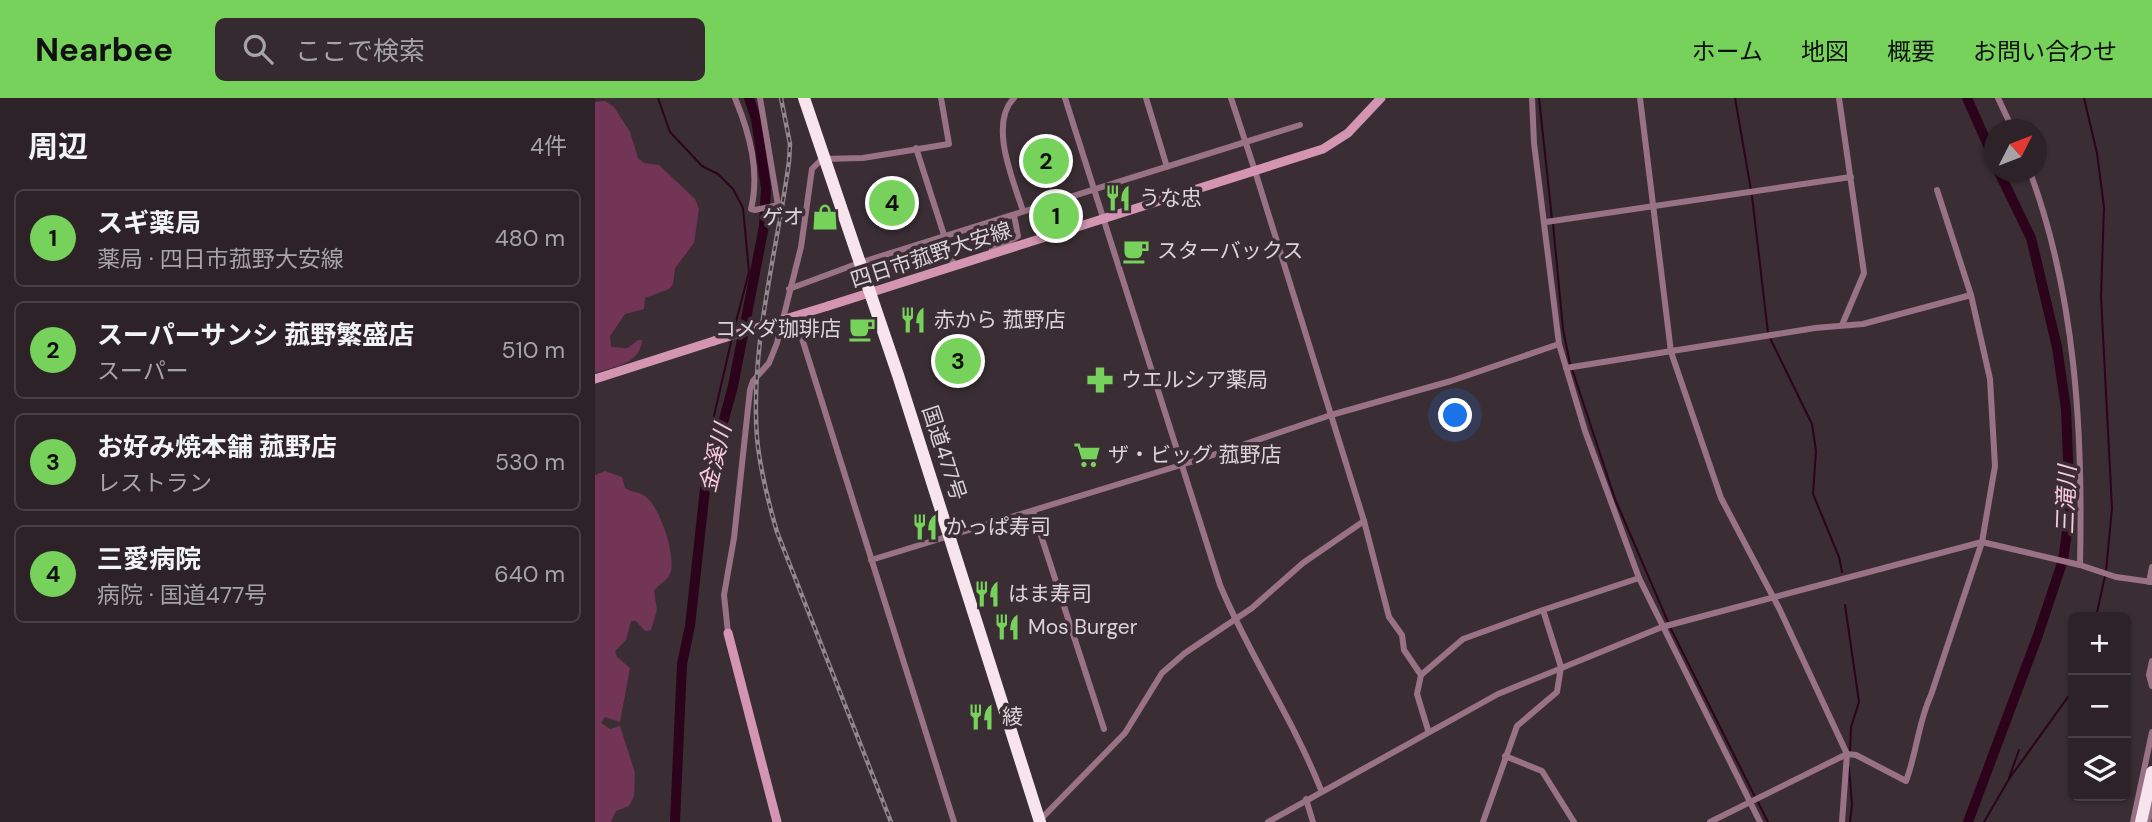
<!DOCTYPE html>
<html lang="ja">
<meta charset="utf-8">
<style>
body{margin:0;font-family:"DM Sans","Noto Sans JP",sans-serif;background:#342a2f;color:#f1f3f6}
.controls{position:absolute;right:21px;bottom:21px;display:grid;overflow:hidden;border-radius:10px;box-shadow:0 2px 5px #0004}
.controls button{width:63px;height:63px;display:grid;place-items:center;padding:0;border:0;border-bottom:2px solid #483f44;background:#2c2227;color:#f1f3f6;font:35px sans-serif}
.compass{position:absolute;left:1389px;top:21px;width:63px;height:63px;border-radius:50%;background:#2c2227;box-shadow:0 2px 5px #0004;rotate:48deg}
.you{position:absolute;left:861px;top:318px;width:24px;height:24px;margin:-18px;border:5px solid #fff;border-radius:50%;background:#1a73e8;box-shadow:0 0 0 10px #1a73e833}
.badge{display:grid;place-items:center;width:46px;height:46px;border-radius:50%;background:#76d25a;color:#111;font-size:23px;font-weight:700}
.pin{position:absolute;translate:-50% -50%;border:4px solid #fff;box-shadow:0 2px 7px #0006}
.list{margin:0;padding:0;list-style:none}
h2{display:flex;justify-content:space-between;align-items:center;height:91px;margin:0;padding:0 28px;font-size:30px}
h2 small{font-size:23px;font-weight:400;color:#a6a4a7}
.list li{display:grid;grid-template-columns:46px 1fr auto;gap:21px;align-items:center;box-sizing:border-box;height:98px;margin:0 14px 14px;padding:0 14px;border:2px solid #483f44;border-radius:10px}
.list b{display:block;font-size:26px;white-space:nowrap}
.list p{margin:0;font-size:23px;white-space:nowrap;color:#a6a4a7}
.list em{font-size:23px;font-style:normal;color:#a6a4a7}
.icon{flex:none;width:38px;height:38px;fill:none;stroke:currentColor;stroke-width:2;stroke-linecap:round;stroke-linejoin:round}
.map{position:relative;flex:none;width:1557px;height:724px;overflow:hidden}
header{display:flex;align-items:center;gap:42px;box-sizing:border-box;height:98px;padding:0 35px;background:#76d25a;color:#111}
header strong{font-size:33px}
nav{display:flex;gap:38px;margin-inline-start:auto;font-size:24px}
.search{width:490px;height:63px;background:#342a2f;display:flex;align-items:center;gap:18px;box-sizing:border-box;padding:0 24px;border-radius:10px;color:#a6a4a7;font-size:26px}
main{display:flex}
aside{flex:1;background:#2c2227}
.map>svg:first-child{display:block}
.green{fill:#723556}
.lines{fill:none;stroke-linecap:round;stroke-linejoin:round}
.stream{stroke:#2c031b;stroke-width:2}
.river{stroke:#2c031b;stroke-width:10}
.street{stroke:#997285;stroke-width:6}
.secondary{stroke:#d495b3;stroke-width:9}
.highway{stroke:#f8e4ed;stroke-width:12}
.rail-casing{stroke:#91878c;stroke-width:4.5}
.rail{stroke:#3a2e34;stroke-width:2;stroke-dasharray:5;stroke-linecap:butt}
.secondary-bridge{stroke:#d495b3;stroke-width:9}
.labels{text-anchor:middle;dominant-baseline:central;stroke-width:7;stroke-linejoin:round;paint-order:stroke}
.poi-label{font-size:21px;fill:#dcd4d8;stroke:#3a2e34;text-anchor:start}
.street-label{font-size:21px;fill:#dcd4d8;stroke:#3a2e34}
.water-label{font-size:23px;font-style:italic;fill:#fac9df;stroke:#3a2e34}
</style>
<header>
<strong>Nearbee</strong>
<div class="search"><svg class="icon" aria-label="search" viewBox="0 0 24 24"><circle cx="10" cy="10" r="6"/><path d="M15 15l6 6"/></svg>ここで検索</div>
<nav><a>ホーム</a><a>地図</a><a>概要</a><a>お問い合わせ</a></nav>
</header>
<main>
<aside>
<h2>周辺<small>4件</small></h2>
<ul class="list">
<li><span class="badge">1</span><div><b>スギ薬局</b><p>薬局 · 四日市菰野大安線</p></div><em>480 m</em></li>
<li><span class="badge">2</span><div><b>スーパーサンシ 菰野繁盛店</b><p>スーパー</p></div><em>510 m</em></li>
<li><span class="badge">3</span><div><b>お好み焼本舗 菰野店</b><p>レストラン</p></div><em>530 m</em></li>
<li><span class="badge">4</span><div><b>三愛病院</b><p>病院 · 国道477号</p></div><em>640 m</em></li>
</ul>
</aside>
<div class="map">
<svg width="1557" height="724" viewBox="0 0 1557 724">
<rect width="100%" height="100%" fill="#3a2e34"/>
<g class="green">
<path d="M10 3 19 9 35 34 43 60 49 65 64 67 100 101 104 111 99 145 80 170 78 186 74 191 50 200 49 211 30 216 15 238 16 249C35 249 27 255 43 242H47C46 266 18 269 0 275V4Z"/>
<path d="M10 373 27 379 30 390C36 394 45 394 50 398 65 409 80 455 76 473 73 484 64 485 59 493L62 512 56 532 50 533 41 523H36L31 542 20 553 22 559 35 570 25 624 10 619 6 625 15 631 25 628 40 675 39 698 34 708 21 713 16 724H0V377Z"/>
</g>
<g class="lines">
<g class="stream">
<polyline points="63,0 75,34 107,68 123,76 138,91 148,110 154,174 138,235"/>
<polyline points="944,0 957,121"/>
<polyline points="1140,0 1156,92"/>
<polyline points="1489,0 1502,55 1509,109 1506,199 1517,410 1511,473"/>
<polyline points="1157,98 1173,235"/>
<polyline points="958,126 968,231 975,266"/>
<polyline points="1175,240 1217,326 1221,353 1218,396 1244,459 1247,474"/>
<polyline points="977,271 1020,401 1073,524"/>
<polyline points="114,370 115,335 137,240"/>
<polyline points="1250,507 1264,604 1256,629 1255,654"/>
<polyline points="1501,519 1510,478"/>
<polyline points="1075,529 1160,699"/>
<polyline points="1254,670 1257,707 1255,724"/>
<polyline points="1414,680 1424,652"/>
<polyline points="1163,704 1173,724"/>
<polyline points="1389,724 1414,681 1478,592"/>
</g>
<g class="river">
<polyline points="1372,0 1400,63"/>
<polyline points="80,724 87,566 95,528 110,391 138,288 169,128 171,90 161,21 154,0"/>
<polyline points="1373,724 1443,537 1468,462 1475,413 1471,311 1462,249 1436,140 1404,74"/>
</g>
<g class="street">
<path d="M140 0C155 36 165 74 156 111L160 112 183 107 165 0"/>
<path d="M419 0C393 26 419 84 428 113"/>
<path d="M470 0 625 487C654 557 698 621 726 692"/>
<polyline points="551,0 572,69"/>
<polyline points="636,0 660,73"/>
<polyline points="937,0 939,45 964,246 990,333 1044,480 1165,724"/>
<polyline points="1045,0 1076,254 1126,400 1184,510 1252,656 1247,724"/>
<polyline points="1244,0 1269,175 1247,227"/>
<polyline points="1403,0 1418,32"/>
<polyline points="321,50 359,168"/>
<polyline points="660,73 769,423 794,519 807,537 809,552 826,577 822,596 833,632"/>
<path d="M1435 74C1481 198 1488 336 1485 467"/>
<polyline points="951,124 1256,79"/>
<polyline points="397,152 423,138 419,117"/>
<polyline points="194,191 264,165 705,27"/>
<polyline points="187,226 200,226 205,234 359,724"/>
<polyline points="971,270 1220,230 1268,226 1376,197"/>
<polyline points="438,413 509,631"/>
<polyline points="276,462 612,359 736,317 856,283 964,246"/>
<polyline points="1554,484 1557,469"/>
<polyline points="133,535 129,497 139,440 155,292 158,283 174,265 182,245 206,149 217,71 227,61 268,60 354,46 346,0"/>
<polyline points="1557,563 1554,577 1557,588"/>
<polyline points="826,577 868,541 948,512"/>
<polyline points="910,658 947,673 979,724"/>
<polyline points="711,701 718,724"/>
<polyline points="445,722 530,635 567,575 590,555 657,510 708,465 769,423"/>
<polyline points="673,724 903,596 1067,529 1387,444 1485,467 1521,479 1557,484"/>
<polyline points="888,724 922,628 962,594 966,569 948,512 1044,480"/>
<path d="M1115 724 1252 656 1261 657 1311 683C1322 654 1323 625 1336 597L1387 444 1400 368 1395 281 1376 197 1342 92"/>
<polyline points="1538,724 1557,634"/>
<polyline points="1553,724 1557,705"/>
</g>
<g class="secondary">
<polyline points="233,208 728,51 753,35 786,0"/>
<polyline points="0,281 119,243"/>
<polyline points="133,535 182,724"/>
</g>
<g class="highway">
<polyline points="209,0 303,277 445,724"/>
<polyline points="1546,724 1557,674"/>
</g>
<g class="rail-casing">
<path id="rail" d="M186 0 195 46 194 63C182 155 155 246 162 340 165 372 173 403 182 434L296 724"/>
</g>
<use href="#rail" class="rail"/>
<polyline class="secondary-bridge" points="119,243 233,208"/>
</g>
<defs>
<g id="restaurant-bare" transform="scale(2.1)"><path d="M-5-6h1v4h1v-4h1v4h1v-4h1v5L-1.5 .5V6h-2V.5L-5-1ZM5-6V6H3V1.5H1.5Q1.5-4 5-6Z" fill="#76d25a" stroke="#3a2e34" stroke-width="2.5" paint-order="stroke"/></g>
<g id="shop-bare" transform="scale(2.1)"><path d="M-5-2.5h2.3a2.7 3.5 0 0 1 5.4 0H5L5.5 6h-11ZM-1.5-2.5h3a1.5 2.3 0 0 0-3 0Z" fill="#76d25a" stroke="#3a2e34" stroke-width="2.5" paint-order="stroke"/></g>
<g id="cafe-bare" transform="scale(2.1)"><path d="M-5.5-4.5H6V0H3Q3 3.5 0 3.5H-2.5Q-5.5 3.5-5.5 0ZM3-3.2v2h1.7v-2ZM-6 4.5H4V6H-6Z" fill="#76d25a" stroke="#3a2e34" stroke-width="2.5" paint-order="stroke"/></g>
<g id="pharmacy-bare" transform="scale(2.1)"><path d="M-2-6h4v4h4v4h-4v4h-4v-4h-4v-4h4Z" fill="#76d25a" stroke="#3a2e34" stroke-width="2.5" paint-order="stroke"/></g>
<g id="supermarket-bare" transform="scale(2.1)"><path d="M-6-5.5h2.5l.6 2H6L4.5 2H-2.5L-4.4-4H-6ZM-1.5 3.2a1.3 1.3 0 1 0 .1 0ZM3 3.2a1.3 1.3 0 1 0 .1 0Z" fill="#76d25a" stroke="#3a2e34" stroke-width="2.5" paint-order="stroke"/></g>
</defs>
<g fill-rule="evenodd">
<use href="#restaurant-bare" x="523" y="100"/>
<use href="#shop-bare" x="230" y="119"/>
<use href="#cafe-bare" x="541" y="153"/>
<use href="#restaurant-bare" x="318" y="222"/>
<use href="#cafe-bare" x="267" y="231"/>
<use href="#pharmacy-bare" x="505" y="282"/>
<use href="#supermarket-bare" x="492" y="357"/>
<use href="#restaurant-bare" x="330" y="429"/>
<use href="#restaurant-bare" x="392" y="496"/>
<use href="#restaurant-bare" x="412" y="529"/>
<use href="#restaurant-bare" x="386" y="619"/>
</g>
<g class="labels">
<g class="poi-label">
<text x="544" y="100">うな忠</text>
<text x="209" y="119" text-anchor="end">ゲオ</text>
<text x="562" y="153">スターバックス</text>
<text x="339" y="222">赤から 菰野店</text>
<text x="246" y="231" text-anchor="end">コメダ珈琲店</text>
<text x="526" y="282">ウエルシア薬局</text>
<text x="513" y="357">ザ・ビッグ 菰野店</text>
<text x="351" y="429">かっぱ寿司</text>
<text x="413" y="496">はま寿司</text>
<text x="433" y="529">Mos Burger</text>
<text x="407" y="619">綾</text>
</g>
<g class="street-label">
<text transform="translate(336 157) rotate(-18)">四日市菰野大安線</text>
<text transform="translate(349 355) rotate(72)">国道477号</text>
</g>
<g class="water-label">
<text transform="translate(120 360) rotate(-76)">金溪川</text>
<text transform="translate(1471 402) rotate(-88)">三滝川</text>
</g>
</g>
</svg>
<div class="controls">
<button>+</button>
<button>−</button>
<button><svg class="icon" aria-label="layers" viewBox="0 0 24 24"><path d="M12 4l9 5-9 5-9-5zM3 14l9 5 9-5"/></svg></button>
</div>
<svg class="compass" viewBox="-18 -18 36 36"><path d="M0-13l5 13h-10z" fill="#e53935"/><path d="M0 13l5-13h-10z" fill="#a6a4a7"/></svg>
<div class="you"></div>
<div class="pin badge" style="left:461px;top:118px">1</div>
<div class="pin badge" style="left:451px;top:63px">2</div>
<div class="pin badge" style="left:363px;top:263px">3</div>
<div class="pin badge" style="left:297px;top:105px">4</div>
</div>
</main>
